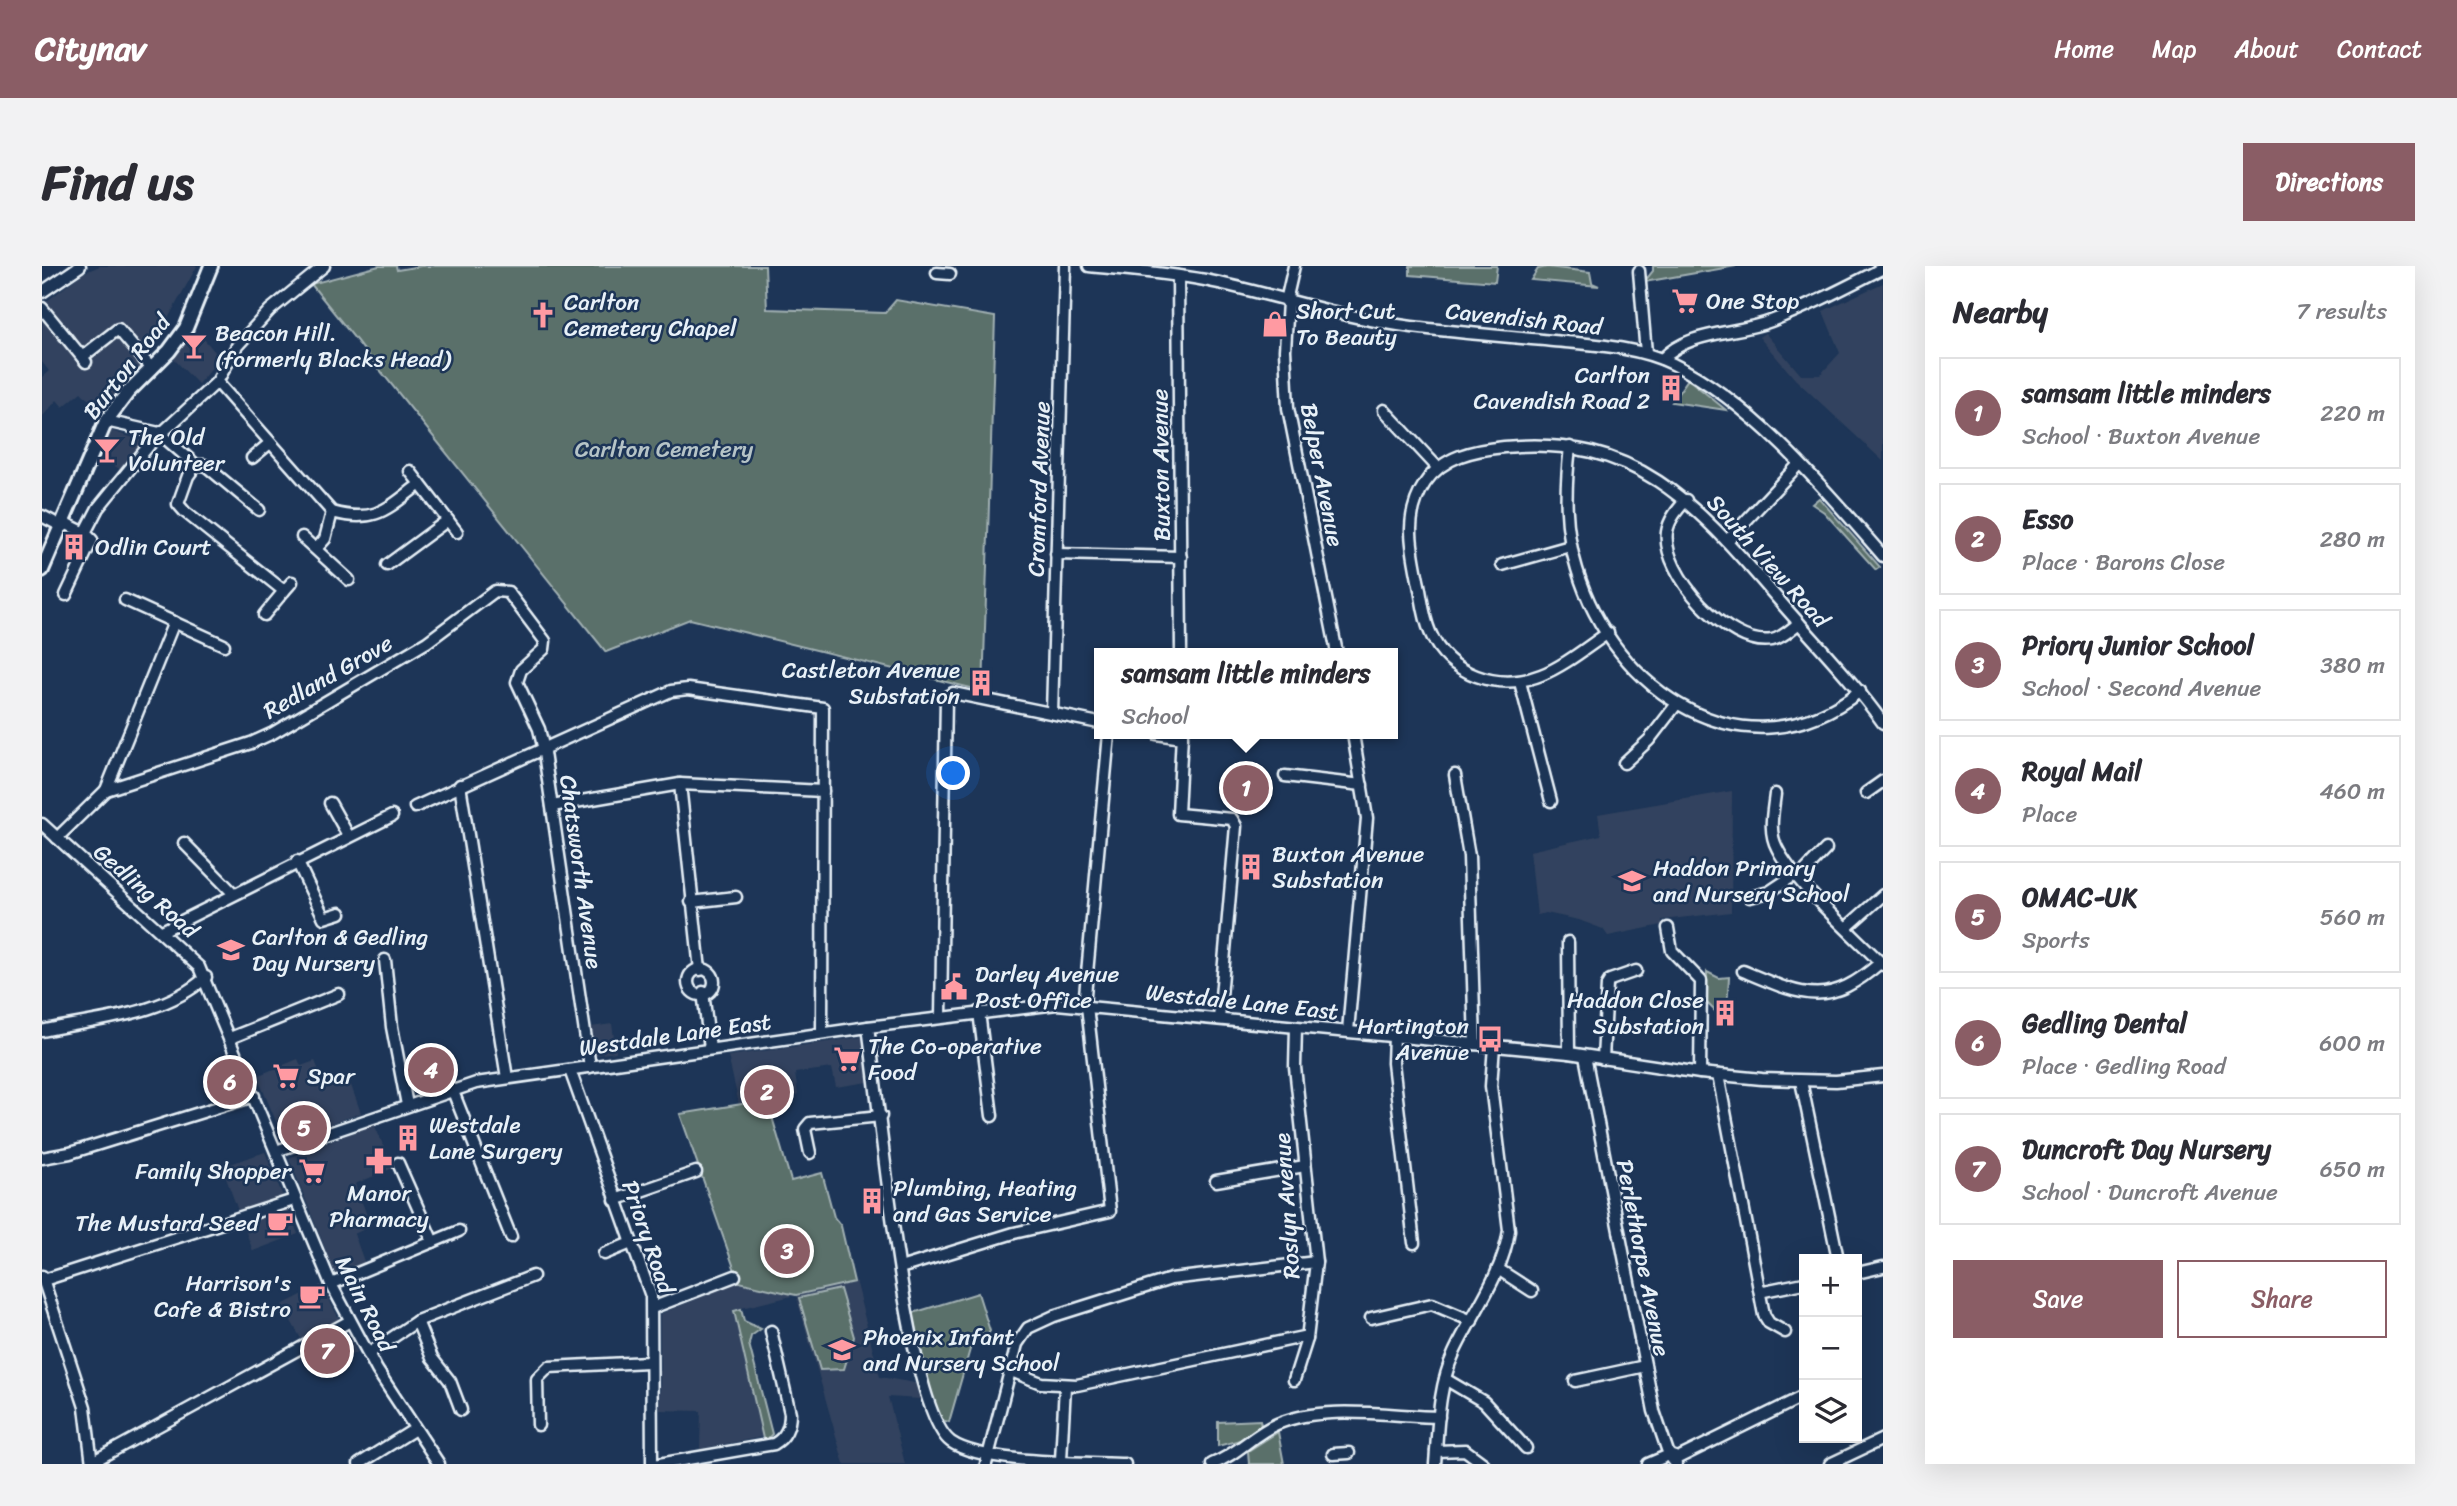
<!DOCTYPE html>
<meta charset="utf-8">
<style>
body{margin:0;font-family:Sriracha,sans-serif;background:#f2f2f3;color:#2b2b33}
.controls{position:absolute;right:21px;bottom:21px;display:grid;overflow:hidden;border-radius:0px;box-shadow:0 7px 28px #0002}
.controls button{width:63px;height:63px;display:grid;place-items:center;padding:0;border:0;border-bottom:2px solid #e1e1e2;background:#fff;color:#2b2b33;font:35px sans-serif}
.you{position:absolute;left:912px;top:508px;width:24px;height:24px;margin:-18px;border:5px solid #fff;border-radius:50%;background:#1a73e8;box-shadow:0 0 0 10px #1a73e833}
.badge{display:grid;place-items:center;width:46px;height:46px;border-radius:50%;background:#8a5d65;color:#fff;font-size:23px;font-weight:700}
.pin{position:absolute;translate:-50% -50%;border:4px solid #fff;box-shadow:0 2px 7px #0006}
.popup{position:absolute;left:1052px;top:382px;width:304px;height:91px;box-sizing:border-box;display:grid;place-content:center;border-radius:0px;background:#fff;filter:drop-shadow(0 2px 5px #0005);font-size:23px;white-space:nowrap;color:#7c7c81}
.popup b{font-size:26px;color:#2b2b33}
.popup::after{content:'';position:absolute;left:50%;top:100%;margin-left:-14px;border:14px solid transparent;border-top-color:#fff}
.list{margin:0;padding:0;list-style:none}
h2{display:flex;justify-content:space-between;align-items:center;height:91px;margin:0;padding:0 28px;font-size:30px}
h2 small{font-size:23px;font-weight:400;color:#7c7c81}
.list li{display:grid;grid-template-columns:46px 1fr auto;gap:21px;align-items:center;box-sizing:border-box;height:112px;margin:0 14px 14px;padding:0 14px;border:2px solid #e1e1e2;border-radius:0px}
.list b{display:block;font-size:26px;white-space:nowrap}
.list p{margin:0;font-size:23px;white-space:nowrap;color:#7c7c81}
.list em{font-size:23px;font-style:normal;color:#7c7c81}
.actions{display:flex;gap:14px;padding:21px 28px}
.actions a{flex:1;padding:16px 0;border:2px solid #8a5d65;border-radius:0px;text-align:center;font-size:24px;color:#8a5d65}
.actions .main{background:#8a5d65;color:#fff}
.icon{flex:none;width:38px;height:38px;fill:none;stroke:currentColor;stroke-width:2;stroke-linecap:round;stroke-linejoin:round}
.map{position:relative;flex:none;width:1841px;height:1198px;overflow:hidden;border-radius:0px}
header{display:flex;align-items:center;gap:42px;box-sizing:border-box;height:98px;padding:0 35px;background:#8a5d65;color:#fff}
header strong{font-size:33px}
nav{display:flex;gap:38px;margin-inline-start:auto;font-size:24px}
.intro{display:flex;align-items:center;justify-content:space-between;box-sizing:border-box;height:168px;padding:0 42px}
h1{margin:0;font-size:49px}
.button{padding:18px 32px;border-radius:0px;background:#8a5d65;color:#fff;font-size:24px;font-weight:700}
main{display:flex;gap:42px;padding:0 42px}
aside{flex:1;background:#fff;border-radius:0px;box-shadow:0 7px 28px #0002}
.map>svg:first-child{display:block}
.built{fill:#33435e}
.green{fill:#5a6f6b;stroke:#a1b0b2;stroke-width:2}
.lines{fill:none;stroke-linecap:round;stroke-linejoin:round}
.minor-casing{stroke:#e8f1f8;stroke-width:15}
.major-casing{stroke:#e8f1f8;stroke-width:18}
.minor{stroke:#1d3557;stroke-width:10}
.major{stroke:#1d3557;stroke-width:12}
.labels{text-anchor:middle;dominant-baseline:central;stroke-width:5;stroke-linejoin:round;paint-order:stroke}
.poi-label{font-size:23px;fill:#e8f1f8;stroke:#1d3557;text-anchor:start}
.street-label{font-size:23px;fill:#e8f1f8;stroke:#1d3557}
.park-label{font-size:23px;fill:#b6c4c7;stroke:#1d3557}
</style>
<header>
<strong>Citynav</strong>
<nav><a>Home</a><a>Map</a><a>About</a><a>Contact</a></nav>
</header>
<div class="intro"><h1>Find us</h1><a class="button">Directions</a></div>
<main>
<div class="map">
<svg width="1841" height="1198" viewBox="0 0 1841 1198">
<rect width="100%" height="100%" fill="#1d3557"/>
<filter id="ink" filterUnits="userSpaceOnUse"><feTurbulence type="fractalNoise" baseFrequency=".0143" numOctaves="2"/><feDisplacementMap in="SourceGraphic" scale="14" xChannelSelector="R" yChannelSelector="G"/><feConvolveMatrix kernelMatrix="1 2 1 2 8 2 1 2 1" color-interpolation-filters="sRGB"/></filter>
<g filter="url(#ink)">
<g class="built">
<polygon points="58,0 155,0 97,105 61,148 39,126 21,141 15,134 0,151 0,111 7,105 0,96 0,39 41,7"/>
<polygon points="1841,17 1841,195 1753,113 1717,71 1723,67 1759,109 1778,109 1798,87 1781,45"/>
<polygon points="156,66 178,92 156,118 129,90"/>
<polygon points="67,164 106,177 83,206 55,190"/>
<polygon points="1690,525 1689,646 1620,654 1620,659 1566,670 1561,663 1537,654 1504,647 1495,649 1488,585 1559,569 1556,548"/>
<polygon points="570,758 574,786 553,789 549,761"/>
<polygon points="820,771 826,816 794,821 790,802 753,807 756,829 725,834 749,915 780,907 792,951 799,960 838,1111 873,1117 878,1133 846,1131 863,1198 802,1198 754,1029 691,1044 720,1171 658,1183 659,1145 618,1144 618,1048 697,1016 638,848 697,838 686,790"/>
<polygon points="256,793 259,800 273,795 284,822 307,814 319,847 249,872 239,867 215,810"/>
<polygon points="332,858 351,902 313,918 329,960 312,968 323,998 294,1010 247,892"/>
<polygon points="223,886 256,968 211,985 180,901"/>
<polygon points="279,1019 315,1086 295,1097 279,1067 261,1076 240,1039"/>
</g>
<g class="green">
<polygon points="337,0 354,0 355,4 379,0 723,0 725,43 843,47 854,34 953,51 941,425 648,353 564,386 269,18"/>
<polygon points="1368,0 1455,0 1453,16 1368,9"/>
<polygon points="1611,0 1694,0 1602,16 1611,5"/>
<polygon points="1505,1 1548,6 1550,17 1557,20 1489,14 1496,3"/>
<polygon points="1646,113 1684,144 1630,136"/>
<polygon points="1777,232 1838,301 1834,304 1782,246 1770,238"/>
<polygon points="1665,706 1677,712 1687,711 1685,743 1680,742 1679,751 1665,737"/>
<polygon points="725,834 749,915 780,907 792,951 799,960 812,1016 754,1029 697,1016 638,848"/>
<polygon points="798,1023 812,1071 802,1103 778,1104 757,1032"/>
<polygon points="936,1027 948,1065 946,1068 933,1066 907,1156 899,1154 887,1121 871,1047"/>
<polygon points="699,1043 702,1055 719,1063 709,1070 707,1078 730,1168 722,1177 692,1045"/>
<polygon points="1218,1154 1219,1159 1198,1174 1176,1180 1176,1156"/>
<polygon points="1236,1166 1242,1198 1207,1198 1206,1185"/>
</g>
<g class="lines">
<g class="minor-casing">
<g id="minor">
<path d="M1047 0C1086 4 1125 7 1163 14 1232 28 1299 52 1370 61 1420 67 1472 71 1523 76 1558 79 1598 82 1631 98 1710 136 1784 224 1841 290"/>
<polyline points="1597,5 1604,87"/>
<polyline points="895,7 908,8"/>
<polyline points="1136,10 1139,387"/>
<polyline points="0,26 38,0"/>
<polyline points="1244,35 1252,0"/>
<polyline points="1246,36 1243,84 1246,142 1295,387"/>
<polyline points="0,42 40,91"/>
<path d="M1620 93C1648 64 1693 69 1729 55 1768 40 1804 21 1841 2"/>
<polyline points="44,96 40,91 76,63 110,103"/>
<path d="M175 116 290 246C333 258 345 243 378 218L415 266"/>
<polyline points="1342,144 1396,202"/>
<polyline points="64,155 117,167 123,164 175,116 195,80 228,44 282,0"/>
<path d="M1528 181C1523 224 1522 261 1535 303 1571 426 1704 515 1818 425"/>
<polyline points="210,192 228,177"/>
<polyline points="154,199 146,210 136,238 143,246 242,325 222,349"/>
<polyline points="368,205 378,218"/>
<path d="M1644 234C1636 243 1627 253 1625 266 1619 307 1687 382 1730 374 1740 372 1749 363 1757 357"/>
<polyline points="0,250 21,261"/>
<polyline points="23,257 43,267 56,242 117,167 154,199 163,199 217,244"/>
<polyline points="260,271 307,314"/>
<polyline points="1685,275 1757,198"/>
<polyline points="274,283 283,273 290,246"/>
<polyline points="1014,288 1139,291"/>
<polyline points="345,299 406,254"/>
<polyline points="1460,299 1528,280"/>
<polyline points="242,325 250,316"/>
<polyline points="24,329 50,274 43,267"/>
<polyline points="83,334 182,379"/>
<path d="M1566 367C1545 381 1522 400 1499 409 1457 426 1406 409 1388 366 1381 350 1380 331 1376 314 1369 279 1362 249 1383 217 1401 190 1432 184 1462 181 1600 167 1660 246 1742 340 1776 379 1811 415 1841 457"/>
<polyline points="1478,416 1509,535"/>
<polyline points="1010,447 1023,0"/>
<polyline points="1115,468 1140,472"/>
<polyline points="1140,468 1136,548 1190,553 1194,560 1177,753"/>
<polyline points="1582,497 1607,474 1634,439"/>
<polyline points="1413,509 1427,590 1433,778"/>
<polyline points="1243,510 1320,519"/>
<polyline points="638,518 658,704"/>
<polyline points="418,519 465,812"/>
<polyline points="64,524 132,356"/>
<polyline points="1824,527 1841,515"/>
<path d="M1733 528C1731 546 1726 565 1735 582 1752 617 1812 669 1841 699"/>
<polyline points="288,537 307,571"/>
<polyline points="510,540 638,518 781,525"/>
<polyline points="373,541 629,425 646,423 781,442 780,767"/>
<polyline points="0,558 157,701 289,1018 335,1104 397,1198"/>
<polyline points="15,572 64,524 209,477 231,467 385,376 453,325 466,326 503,375 502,383 479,404 475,416 497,463 501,480 548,801"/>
<polyline points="142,577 192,628"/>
<polyline points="255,595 282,652 298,647"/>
<polyline points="1757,611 1784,583"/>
<polyline points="1708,631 1727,626 1754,608"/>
<polyline points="649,636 694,631"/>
<polyline points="1626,662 1630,685 1659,715 1658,807"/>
<polyline points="1804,662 1841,629"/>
<polyline points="120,665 350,550"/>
<polyline points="1526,676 1527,787"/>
<polyline points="343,694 350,761 365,839"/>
<circle cx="659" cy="716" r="13"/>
<path d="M1701 705C1761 730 1786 743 1839 696"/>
<polyline points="661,726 668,783"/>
<polyline points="1042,740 1067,468"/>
<polyline points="937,746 950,850"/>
<polyline points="899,751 904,431 911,427 1057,457"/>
<path d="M826 761C837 831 863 1143 909 1176 941 1198 1041 1196 1083 1198"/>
<path d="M0 765C53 753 122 750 164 711"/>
<polyline points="1306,765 1325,552 1311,468"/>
<polyline points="1352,770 1351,797 1372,977"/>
<polyline points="188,772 297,728"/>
<polyline points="1543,790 1612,1145 1627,1189 1634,1198"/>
<polyline points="1561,793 1565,719 1568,714 1594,705"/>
<polyline points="528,804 609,1030 610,1198"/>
<polyline points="1676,809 1722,1049 1727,1057 1743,1066"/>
<polyline points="1759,815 1796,993"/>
<polyline points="410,823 469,971"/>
<polyline points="234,885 434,817 826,761 1015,738 1527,787 1658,807 1720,813 1794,815 1841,810"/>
<polyline points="768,887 763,863 768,857 839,850"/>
<polyline points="0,892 28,887 212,830"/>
<polyline points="356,897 391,976"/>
<polyline points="1174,915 1263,900"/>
<polyline points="573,934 654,906"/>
<polyline points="562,988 589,977"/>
<polyline points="858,1002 972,967 1068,945 1045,740"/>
<polyline points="1456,1003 1490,1025"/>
<polyline points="1815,1007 1841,1001"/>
<polyline points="0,1010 43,1141 50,1198"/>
<polyline points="2,1014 252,934"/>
<polyline points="289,1018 417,965"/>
<polyline points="1717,1023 1722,1025 1762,1017"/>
<polyline points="610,1042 693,1010"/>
<polyline points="1329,1052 1390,1038 1430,1055"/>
<polyline points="375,1055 390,1092 408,1115 419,1144"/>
<polyline points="326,1088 375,1055 491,1010"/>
<polyline points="967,1104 999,1117 1035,1119 1261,1071 1265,1073"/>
<polyline points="1403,1113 1442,1136 1484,1182"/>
<polyline points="1252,1114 1265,1073 1274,996 1253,801 1254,761"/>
<polyline points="1533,1115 1603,1100"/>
<polyline points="496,1159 495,1113 507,1101 606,1096 608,1093"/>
<polyline points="1394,1185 1423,1184 1442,1198"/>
<polyline points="1291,1188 1307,1187"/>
<polyline points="1019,1194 1023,1120"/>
<polyline points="50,1196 308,1055"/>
<polyline points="317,1198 373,1163"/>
<path d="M617 1198 732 1178C744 1171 748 1161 748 1147L729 1065"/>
<polyline points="944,1198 975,1078 986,1062 1012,1050 1129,1013 1274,996"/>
<path d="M1170 1198C1195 1189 1211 1168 1235 1158 1281 1138 1348 1150 1397 1151"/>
<path d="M1393 1198C1396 1161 1396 1121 1412 1087 1431 1046 1461 1009 1467 964L1449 820 1452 780"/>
<polyline points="1606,1198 1627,1189 1636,1192 1762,1130"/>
<polyline points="1788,1198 1841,1173"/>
</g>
</g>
<g class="major-casing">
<polyline id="major" points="0,304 64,155 86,126 127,85 144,62 169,0"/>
</g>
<use href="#minor" class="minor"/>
<use href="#major" class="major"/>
</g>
</g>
<defs>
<g id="supermarket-bare" transform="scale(2.1)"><path d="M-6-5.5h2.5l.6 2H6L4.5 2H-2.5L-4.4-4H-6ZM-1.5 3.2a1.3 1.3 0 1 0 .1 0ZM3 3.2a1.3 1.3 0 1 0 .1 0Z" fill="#ff9aa2" stroke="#1d3557" stroke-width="2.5" paint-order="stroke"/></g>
<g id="church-bare" transform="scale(2.1)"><path d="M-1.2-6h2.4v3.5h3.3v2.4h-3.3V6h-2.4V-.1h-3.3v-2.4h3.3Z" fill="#ff9aa2" stroke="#1d3557" stroke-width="2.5" paint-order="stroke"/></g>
<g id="shop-bare" transform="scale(2.1)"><path d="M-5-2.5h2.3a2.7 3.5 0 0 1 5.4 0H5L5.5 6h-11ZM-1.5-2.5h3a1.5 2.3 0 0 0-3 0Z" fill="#ff9aa2" stroke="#1d3557" stroke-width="2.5" paint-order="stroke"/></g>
<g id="bar-bare" transform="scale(2.1)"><path d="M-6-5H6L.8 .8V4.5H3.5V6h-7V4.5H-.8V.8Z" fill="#ff9aa2" stroke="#1d3557" stroke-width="2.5" paint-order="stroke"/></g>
<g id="building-bare" transform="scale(2.1)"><path d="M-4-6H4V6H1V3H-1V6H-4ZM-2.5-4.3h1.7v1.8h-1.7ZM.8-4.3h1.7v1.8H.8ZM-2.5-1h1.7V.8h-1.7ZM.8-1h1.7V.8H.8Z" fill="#ff9aa2" stroke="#1d3557" stroke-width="2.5" paint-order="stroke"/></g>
<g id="school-bare" transform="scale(2.1)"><path d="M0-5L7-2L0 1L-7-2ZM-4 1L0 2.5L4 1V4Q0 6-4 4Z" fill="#ff9aa2" stroke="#1d3557" stroke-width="2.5" paint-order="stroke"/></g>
<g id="civic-bare" transform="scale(2.1)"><path d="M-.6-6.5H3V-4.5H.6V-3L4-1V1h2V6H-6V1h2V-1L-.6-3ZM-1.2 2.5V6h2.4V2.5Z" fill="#ff9aa2" stroke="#1d3557" stroke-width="2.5" paint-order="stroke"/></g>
<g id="bus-bare" transform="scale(2.1)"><path d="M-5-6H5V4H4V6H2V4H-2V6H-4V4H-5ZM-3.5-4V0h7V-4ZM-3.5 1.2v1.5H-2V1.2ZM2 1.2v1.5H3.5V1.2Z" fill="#ff9aa2" stroke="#1d3557" stroke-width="2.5" paint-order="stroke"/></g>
<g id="pharmacy-bare" transform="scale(2.1)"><path d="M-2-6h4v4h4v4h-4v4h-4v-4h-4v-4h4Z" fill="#ff9aa2" stroke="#1d3557" stroke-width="2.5" paint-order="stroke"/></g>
<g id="cafe-bare" transform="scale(2.1)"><path d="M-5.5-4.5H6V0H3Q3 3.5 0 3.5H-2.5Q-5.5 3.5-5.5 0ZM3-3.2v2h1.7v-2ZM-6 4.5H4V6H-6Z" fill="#ff9aa2" stroke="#1d3557" stroke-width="2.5" paint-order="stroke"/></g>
</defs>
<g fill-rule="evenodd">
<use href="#supermarket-bare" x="1643" y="35"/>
<use href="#church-bare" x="501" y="49"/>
<use href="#shop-bare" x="1233" y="58"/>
<use href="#bar-bare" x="152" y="80"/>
<use href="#building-bare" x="1629" y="122"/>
<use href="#bar-bare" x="65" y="184"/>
<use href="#building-bare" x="32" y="281"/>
<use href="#building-bare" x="939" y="417"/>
<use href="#building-bare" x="1209" y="601"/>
<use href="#school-bare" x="1590" y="615"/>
<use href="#school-bare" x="189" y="684"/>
<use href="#civic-bare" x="912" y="721"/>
<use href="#building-bare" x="1683" y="747"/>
<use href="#bus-bare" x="1448" y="773"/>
<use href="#supermarket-bare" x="805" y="793"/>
<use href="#supermarket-bare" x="244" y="810"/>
<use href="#building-bare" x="366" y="872"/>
<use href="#pharmacy-bare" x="337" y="895"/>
<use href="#supermarket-bare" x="270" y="905"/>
<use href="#building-bare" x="830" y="935"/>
<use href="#cafe-bare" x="238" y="957"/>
<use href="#cafe-bare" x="270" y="1030"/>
<use href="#school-bare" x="800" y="1084"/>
</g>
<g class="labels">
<g class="poi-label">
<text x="1664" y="35">One Stop</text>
<text x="522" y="36">Carlton<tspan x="522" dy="26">Cemetery Chapel</tspan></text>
<text x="1254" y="45">Short Cut<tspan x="1254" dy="26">To Beauty</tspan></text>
<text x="173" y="67">Beacon Hill.<tspan x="173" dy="26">(formerly Blacks Head)</tspan></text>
<text x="1608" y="109" text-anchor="end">Carlton<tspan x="1608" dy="26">Cavendish Road 2</tspan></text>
<text x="86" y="171">The Old<tspan x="86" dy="26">Volunteer</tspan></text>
<text x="53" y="281">Odlin Court</text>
<text x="918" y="404" text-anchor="end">Castleton Avenue<tspan x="918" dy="26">Substation</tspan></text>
<text x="1230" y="588">Buxton Avenue<tspan x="1230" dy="26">Substation</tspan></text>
<text x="1611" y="602">Haddon Primary<tspan x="1611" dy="26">and Nursery School</tspan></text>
<text x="210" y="671">Carlton &amp; Gedling<tspan x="210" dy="26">Day Nursery</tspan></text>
<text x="933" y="708">Darley Avenue<tspan x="933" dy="26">Post Office</tspan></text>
<text x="1662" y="734" text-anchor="end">Haddon Close<tspan x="1662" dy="26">Substation</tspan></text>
<text x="1427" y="760" text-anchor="end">Hartington<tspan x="1427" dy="26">Avenue</tspan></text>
<text x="826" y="780">The Co-operative<tspan x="826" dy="26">Food</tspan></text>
<text x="265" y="810">Spar</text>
<text x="387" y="859">Westdale<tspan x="387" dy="26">Lane Surgery</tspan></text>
<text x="249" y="905" text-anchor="end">Family Shopper</text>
<text x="851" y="922">Plumbing, Heating<tspan x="851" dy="26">and Gas Service</tspan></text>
<text x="337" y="927" text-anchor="middle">Manor<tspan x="337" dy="26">Pharmacy</tspan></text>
<text x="217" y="957" text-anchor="end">The Mustard Seed</text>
<text x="249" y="1017" text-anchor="end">Harrison's<tspan x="249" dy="26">Cafe &amp; Bistro</tspan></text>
<text x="821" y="1071">Phoenix Infant<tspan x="821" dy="26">and Nursery School</tspan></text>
</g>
<g class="street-label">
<text transform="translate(1482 53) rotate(6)">Cavendish Road</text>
<text transform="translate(85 101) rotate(-52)">Burton Road</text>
<text transform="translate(1119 199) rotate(-91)">Buxton Avenue</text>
<text transform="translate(1280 209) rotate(79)">Belper Avenue</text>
<text transform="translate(997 223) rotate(-88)">Cromford Avenue</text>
<text transform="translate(1726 295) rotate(48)">South View Road</text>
<text transform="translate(286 411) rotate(-30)">Redland Grove</text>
<text transform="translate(539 606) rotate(82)">Chatsworth Avenue</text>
<text transform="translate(104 625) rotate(41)">Gedling Road</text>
<text transform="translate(1200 736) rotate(6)">Westdale Lane East</text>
<text transform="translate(633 769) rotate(-8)">Westdale Lane East</text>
<text transform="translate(1245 940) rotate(-94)">Roslyn Avenue</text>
<text transform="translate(606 971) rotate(71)">Priory Road</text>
<text transform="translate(1601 992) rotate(79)">Perlethorpe Avenue</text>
<text transform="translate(323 1038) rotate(63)">Main Road</text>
</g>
<g class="park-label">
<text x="622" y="183">Carlton Cemetery</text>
</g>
</g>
</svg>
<div class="controls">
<button>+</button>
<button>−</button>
<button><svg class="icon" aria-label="layers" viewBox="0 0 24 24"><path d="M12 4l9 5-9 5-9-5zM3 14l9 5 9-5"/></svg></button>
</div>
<div class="you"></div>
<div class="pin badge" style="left:1204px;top:522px">1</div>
<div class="popup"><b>samsam little minders</b>School</div>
<div class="pin badge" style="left:725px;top:826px">2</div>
<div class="pin badge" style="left:745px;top:985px">3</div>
<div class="pin badge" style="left:389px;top:804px">4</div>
<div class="pin badge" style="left:262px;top:862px">5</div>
<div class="pin badge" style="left:188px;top:816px">6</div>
<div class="pin badge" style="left:285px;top:1085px">7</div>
</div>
<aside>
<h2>Nearby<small>7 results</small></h2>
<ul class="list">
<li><span class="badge">1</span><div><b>samsam little minders</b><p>School · Buxton Avenue</p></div><em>220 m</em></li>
<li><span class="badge">2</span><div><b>Esso</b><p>Place · Barons Close</p></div><em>280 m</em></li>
<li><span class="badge">3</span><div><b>Priory Junior School</b><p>School · Second Avenue</p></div><em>380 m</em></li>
<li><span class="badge">4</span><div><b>Royal Mail</b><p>Place</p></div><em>460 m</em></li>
<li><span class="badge">5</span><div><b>OMAC-UK</b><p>Sports</p></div><em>560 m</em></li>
<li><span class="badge">6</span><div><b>Gedling Dental</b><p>Place · Gedling Road</p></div><em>600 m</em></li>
<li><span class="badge">7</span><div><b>Duncroft Day Nursery</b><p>School · Duncroft Avenue</p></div><em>650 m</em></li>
</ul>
<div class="actions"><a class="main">Save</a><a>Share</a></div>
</aside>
</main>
